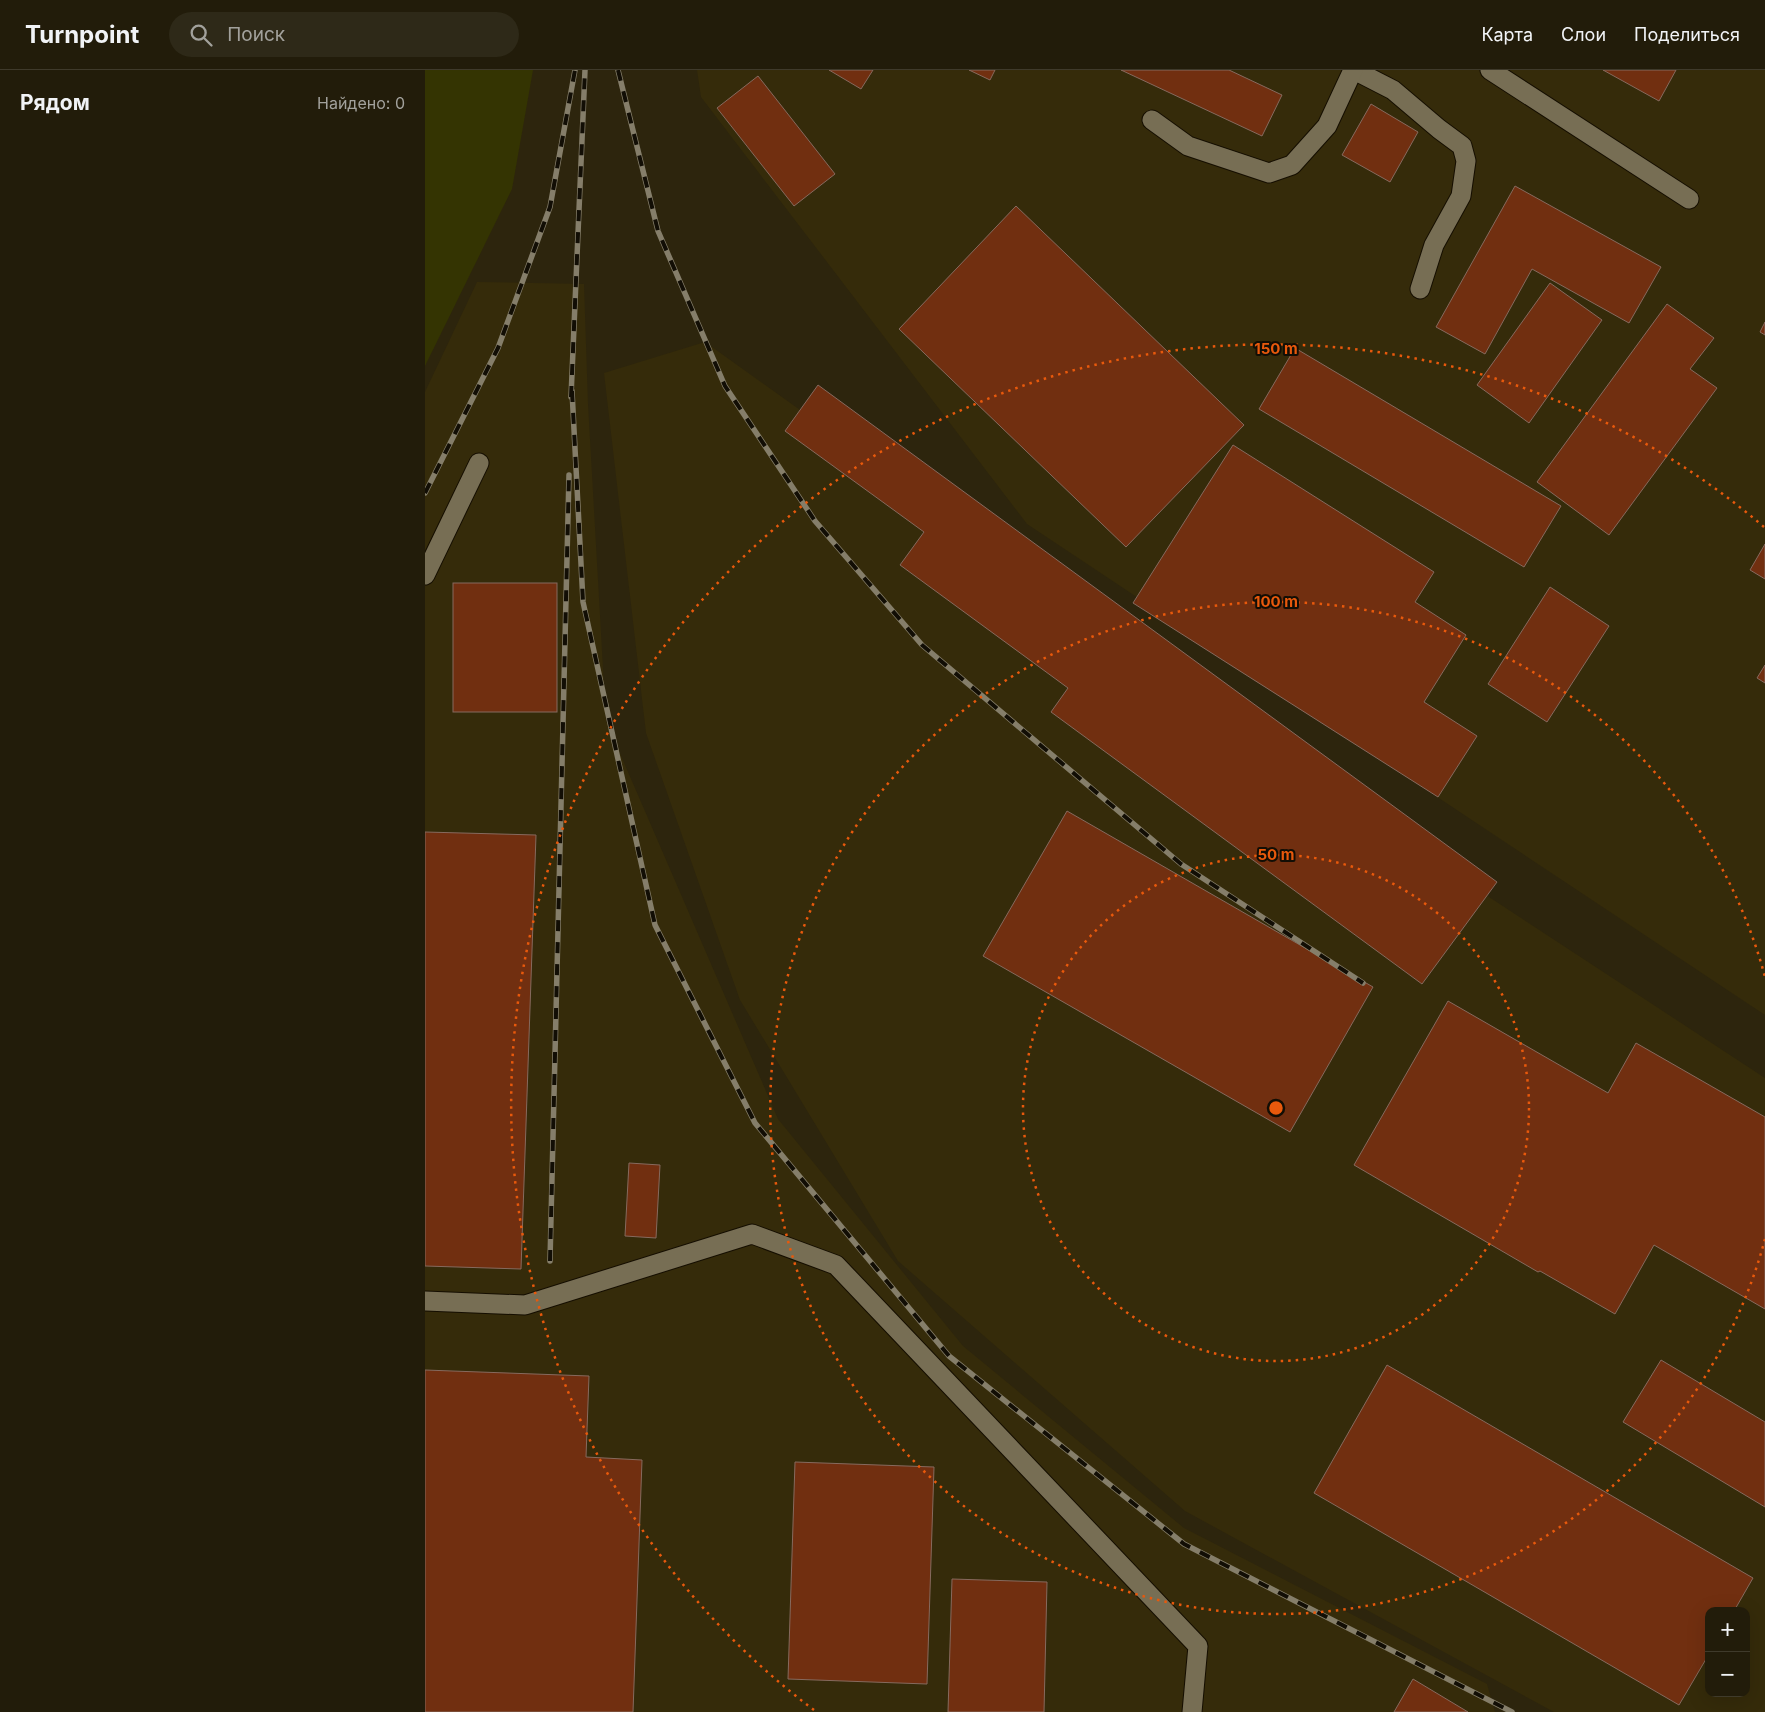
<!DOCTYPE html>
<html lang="ru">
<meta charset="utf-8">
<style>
body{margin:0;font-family:Inter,sans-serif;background:#2e2918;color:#f1f3f6}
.controls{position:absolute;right:15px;bottom:15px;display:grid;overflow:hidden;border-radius:10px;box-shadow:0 5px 20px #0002}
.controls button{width:45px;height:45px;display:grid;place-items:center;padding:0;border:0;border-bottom:1px solid #3f3a2b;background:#221c0a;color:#f1f3f6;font:25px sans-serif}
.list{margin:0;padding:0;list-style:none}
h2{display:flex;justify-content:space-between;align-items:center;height:65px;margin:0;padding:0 20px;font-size:21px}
h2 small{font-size:16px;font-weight:400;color:#a2a19c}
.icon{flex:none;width:28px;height:28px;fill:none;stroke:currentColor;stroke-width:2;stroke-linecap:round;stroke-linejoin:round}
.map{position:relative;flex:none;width:1340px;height:1642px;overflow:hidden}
header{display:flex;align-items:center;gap:30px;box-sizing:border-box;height:70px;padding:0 25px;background:#221c0a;border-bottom:1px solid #3f3a2b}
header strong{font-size:24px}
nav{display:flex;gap:28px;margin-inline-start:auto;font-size:18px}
.search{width:350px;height:45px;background:#2e2918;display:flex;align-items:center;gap:12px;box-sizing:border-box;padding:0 18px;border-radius:28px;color:#a2a19c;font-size:19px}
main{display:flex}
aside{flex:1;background:#221c0a}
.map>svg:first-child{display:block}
.built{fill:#352b0a;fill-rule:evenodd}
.green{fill:#343402}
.building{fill:#712f10;stroke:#866a5e}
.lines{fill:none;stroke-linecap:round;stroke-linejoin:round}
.service-casing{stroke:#150e00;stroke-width:21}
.service{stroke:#776e54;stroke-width:19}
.rail-casing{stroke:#857e6a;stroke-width:5.5}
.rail{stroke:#120e05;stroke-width:4;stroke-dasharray:11;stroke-linecap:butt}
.ring{fill:none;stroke:#e8590c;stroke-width:2.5;stroke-dasharray:2.5 5}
.centre{fill:#e8590c;stroke:#120e05;stroke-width:2.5}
.ring-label{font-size:15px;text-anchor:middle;font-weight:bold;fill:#e8590c;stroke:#120e05;stroke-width:4;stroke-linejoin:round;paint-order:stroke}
</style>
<header>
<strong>Turnpoint</strong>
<div class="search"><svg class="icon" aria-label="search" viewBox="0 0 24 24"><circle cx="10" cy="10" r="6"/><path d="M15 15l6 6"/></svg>Поиск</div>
<nav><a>Карта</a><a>Слои</a><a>Поделиться</a></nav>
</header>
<main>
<aside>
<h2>Рядом<small>Найдено: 0</small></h2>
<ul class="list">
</ul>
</aside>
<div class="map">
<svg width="1340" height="1642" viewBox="0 0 1340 1642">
<rect width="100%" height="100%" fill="#2d250d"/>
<g class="built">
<polygon points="272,0 1340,0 1340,945 602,454 276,27"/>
<polygon points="52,212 159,214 163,334 181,651 353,1049 538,1276 759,1458 1062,1614 1070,1642 0,1642 0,322"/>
<path d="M280 272 968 764 1340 1008V1642H1129L760 1441 473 1191 315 930 221 663 179 303ZM1284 1541H1321V1623H1284Z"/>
</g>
<polygon class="green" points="0,0 108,0 87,119 0,296"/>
<g class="building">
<polygon points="404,0 448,0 436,19"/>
<polygon points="544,0 570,0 565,10"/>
<polygon points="696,0 804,0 857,25 837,66"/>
<polygon points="1178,0 1251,0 1234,31"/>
<polygon points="333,6 410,104 369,136 292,38"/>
<polygon points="946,34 993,62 965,112 917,85"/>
<polygon points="1090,116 1236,197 1204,253 1107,199 1060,284 1011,257"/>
<polygon points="591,136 819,355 701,477 474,259"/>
<polygon points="1125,213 1177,250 1104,353 1052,315"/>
<polygon points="1242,234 1289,268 1265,299 1292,318 1184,465 1112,412"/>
<polygon points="1340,252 1340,265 1335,262"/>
<polygon points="870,278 1136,436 1099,497 834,339"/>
<polygon points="393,315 1072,812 997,914 626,642 643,618 475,495 499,462 360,361"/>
<polygon points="808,375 1009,502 990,532 1041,565 999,632 1052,666 1013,727 708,533"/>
<polygon points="1340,474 1340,509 1325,500"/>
<rect x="28" y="513" width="104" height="129"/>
<polygon points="1125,517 1184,556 1122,652 1063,614"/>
<polygon points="1340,595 1340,613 1332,608"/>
<polygon points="642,741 948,917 865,1062 558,886"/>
<polygon points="0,762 111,765 96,1199 0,1196"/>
<polygon points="1023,931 1183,1023 1211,973 1340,1047 1340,1239 1229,1175 1190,1244 1115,1201 1113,1202 929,1095"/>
<polygon points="204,1093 235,1095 231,1168 200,1166"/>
<polygon points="1236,1290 1340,1352 1340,1437 1198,1352"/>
<polygon points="962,1295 1328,1508 1309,1541 1284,1541 1284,1584 1254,1635 889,1423"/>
<polygon points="0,1300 164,1306 161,1387 217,1390 208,1642 0,1642"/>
<polygon points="370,1392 509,1397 502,1614 363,1609"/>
<polygon points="527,1509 622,1512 619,1642 523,1642"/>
<polygon points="988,1609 1043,1642 969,1642"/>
</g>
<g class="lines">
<g class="service-casing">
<g id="service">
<polyline points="929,0 968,20 1014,59 1037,76 1041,91 1036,126 1009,175 995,219"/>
<polyline points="1065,0 1264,129"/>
<polyline points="727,50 763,76 844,103 867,95 902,56 928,0"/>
<polyline points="0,505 54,393"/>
<polyline points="0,1231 100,1235 327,1164 411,1195 773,1576 767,1642"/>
</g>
</g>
<use href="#service" class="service"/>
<g class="rail-casing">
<g id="rail">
<polyline points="193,0 233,161 300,316 390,451 497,575 756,794 938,913"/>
<polyline points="147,321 158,532 230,855 330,1053 524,1286 759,1474 1087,1642"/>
<polyline points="146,327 160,0"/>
<polyline points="0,423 73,278 125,137 150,0"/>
<polyline points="125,1191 144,405"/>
</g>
</g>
<use href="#rail" class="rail"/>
</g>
<g class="ring">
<circle cx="851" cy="1038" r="253"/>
<path d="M1340 1169A506 506 0 1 1 1340 907"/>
<path d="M389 1640A759 759 0 1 1 1339 457"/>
</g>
<circle cx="851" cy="1038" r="8" class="centre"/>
<g class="ring-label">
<text x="851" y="284">150 m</text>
<text x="851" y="537">100 m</text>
<text x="851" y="790">50 m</text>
</g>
</svg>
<div class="controls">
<button>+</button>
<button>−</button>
</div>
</div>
</main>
